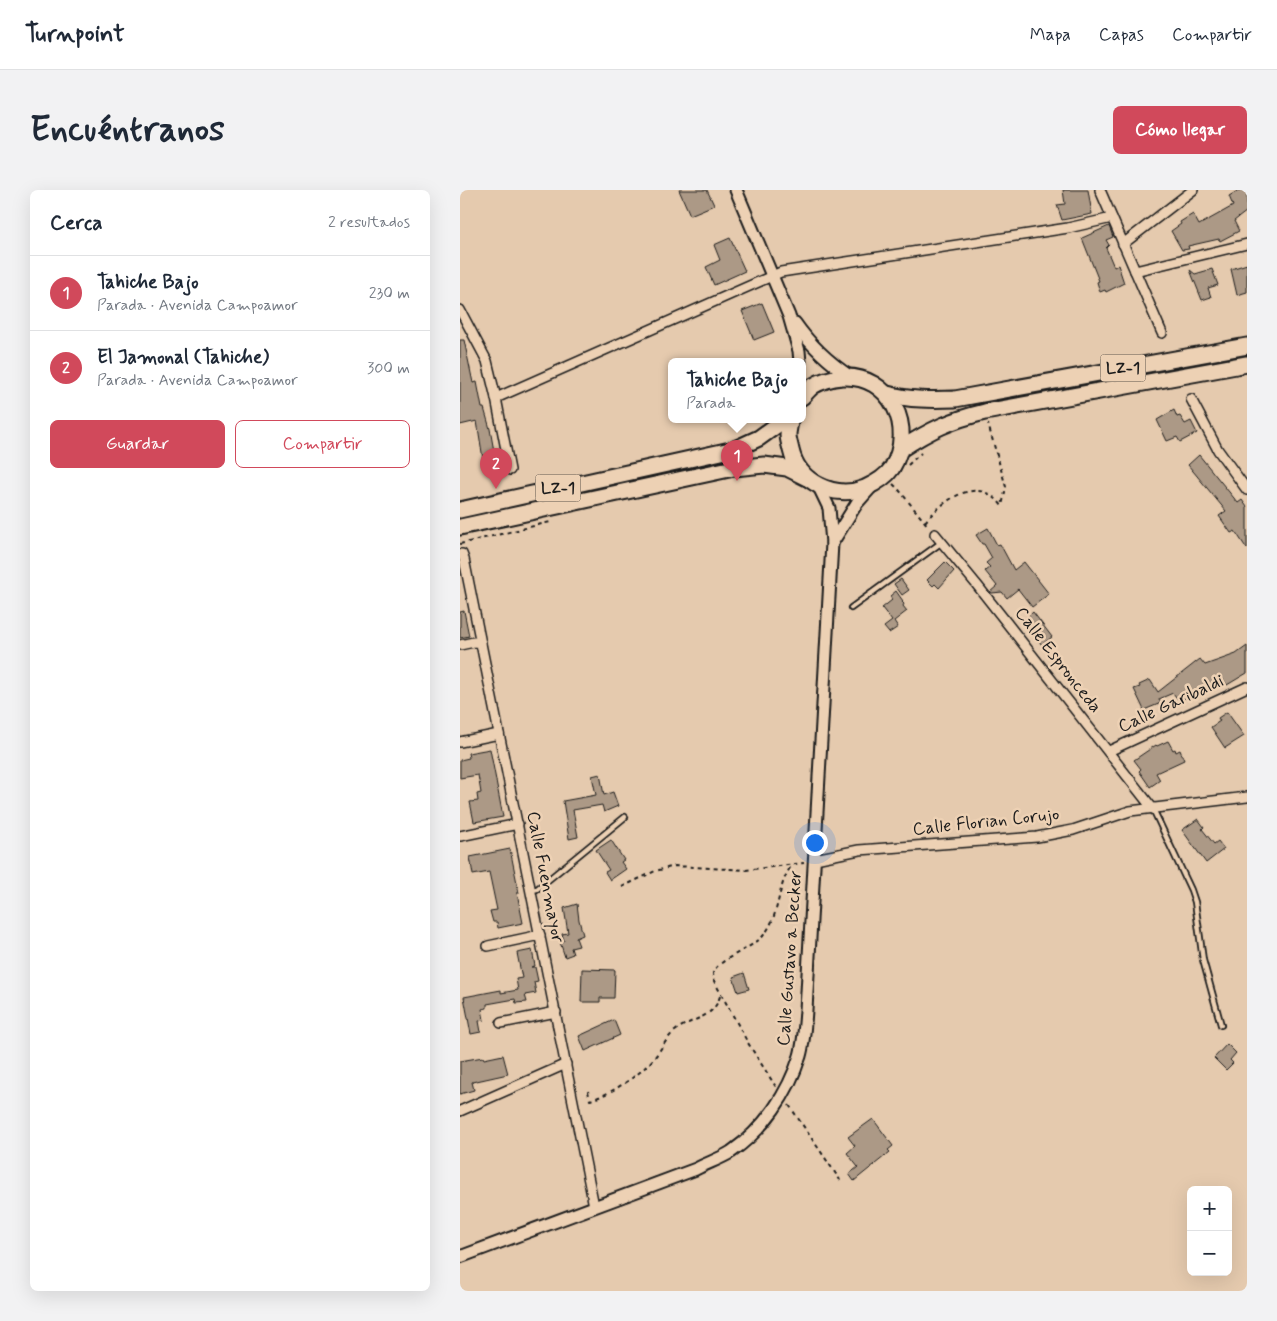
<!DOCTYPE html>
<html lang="es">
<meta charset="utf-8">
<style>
body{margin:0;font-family:Mynerve,sans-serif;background:#f2f2f3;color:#1f2937}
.controls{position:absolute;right:15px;bottom:15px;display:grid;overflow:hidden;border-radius:8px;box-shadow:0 5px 20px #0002}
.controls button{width:45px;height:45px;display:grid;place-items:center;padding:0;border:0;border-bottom:1px solid #e0e1e3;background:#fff;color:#1f2937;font:25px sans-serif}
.you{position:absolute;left:354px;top:652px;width:18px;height:18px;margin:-12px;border:4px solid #fff;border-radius:50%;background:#1a73e8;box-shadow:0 0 0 8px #1a73e833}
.badge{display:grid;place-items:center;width:32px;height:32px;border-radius:50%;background:#d1495b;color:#fff;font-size:16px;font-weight:700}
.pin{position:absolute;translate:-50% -41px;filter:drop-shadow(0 1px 2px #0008)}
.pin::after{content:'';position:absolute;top:26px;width:18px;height:15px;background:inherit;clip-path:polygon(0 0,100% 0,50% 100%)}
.popup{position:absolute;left:208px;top:168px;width:138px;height:65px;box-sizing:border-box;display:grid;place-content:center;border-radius:8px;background:#fff;filter:drop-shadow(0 1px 4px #0005);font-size:16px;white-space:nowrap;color:#747a83}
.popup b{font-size:19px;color:#1f2937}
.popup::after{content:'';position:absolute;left:50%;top:100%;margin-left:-10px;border:10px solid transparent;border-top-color:#fff}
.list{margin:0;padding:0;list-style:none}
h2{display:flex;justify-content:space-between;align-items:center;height:65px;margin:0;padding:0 20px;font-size:21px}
h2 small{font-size:16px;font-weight:400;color:#747a83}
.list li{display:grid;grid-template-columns:32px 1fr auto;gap:15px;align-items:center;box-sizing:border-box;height:75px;padding:0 20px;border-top:1px solid #e0e1e3}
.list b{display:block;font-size:19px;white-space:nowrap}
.list p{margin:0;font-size:16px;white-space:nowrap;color:#747a83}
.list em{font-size:16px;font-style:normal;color:#747a83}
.actions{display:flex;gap:10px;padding:15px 20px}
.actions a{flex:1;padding:11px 0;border:1px solid #d1495b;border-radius:8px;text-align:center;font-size:18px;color:#d1495b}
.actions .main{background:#d1495b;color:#fff}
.map{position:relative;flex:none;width:787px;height:1101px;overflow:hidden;border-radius:8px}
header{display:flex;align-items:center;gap:30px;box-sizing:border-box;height:70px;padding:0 25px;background:#fff;border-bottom:1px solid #e0e1e3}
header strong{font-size:24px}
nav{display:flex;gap:28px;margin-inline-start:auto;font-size:18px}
.intro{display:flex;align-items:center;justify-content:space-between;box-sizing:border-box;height:120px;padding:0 30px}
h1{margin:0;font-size:35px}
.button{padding:12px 22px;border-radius:8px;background:#d1495b;color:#fff;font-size:18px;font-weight:700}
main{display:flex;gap:30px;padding:0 30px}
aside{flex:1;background:#fff;border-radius:8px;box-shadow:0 5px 20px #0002}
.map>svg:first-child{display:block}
.building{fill:#ac9986;stroke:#1c1c1c}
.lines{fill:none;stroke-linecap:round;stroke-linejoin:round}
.service-casing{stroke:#1c1c1c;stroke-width:8}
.minor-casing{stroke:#1c1c1c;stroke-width:12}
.tertiary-casing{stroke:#1c1c1c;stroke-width:15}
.trunk-casing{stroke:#1c1c1c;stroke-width:19}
.path{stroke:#1c1c1c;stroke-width:2;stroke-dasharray:4 4;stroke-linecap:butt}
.service{stroke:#edd1b4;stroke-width:4.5}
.minor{stroke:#edd1b4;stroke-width:9}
.tertiary{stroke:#edd1b4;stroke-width:11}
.trunk{stroke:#edd1b4;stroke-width:15}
.labels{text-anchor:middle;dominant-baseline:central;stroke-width:5;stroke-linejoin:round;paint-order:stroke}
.shield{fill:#edd1b4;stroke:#5b524a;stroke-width:1}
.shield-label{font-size:16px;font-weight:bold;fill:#1c1c1c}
.street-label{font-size:18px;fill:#1c1c1c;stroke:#edd1b4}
</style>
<header>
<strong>Turnpoint</strong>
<nav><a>Mapa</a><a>Capas</a><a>Compartir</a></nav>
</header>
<div class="intro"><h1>Encuéntranos</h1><a class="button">Cómo llegar</a></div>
<main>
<aside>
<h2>Cerca<small>2 resultados</small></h2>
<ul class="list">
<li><span class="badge">1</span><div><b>Tahiche Bajo</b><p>Parada · Avenida Campoamor</p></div><em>230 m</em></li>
<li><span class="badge">2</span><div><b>El Jamonal (Tahiche)</b><p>Parada · Avenida Campoamor</p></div><em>300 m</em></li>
</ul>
<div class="actions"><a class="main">Guardar</a><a>Compartir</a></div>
</aside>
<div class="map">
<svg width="787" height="1101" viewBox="0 0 787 1101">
<rect width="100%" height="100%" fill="#e5caae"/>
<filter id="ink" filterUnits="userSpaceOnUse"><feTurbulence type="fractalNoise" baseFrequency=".02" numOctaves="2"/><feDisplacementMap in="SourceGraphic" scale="10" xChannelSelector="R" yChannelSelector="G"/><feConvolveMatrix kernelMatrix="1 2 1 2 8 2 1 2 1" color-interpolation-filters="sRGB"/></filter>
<g filter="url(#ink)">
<g class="building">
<polygon points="219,0 247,0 254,15 230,25"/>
<polygon points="603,0 628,0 632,24 602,30 597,15 605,14"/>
<polygon points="779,0 787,0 787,21 774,31 779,41 760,51 759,49 728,56 729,59 722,60 711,41 721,34 720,32 733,24 739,35 773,16 769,6"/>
<polygon points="649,36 653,47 646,50 649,55 646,58 654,77 658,75 664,93 646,102 645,100 640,102 637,92 639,91 622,48"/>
<polygon points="270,48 285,81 254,95 246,77 260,70 254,55"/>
<polygon points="787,74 787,102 777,105 771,79"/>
<polygon points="752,79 758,95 748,98 751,107 742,110 730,80 735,84"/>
<polygon points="302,113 314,142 294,150 282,121"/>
<polygon points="0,150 4,150 13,193 17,192 22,218 24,218 30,239 35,267 23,269 17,231 0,235"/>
<polygon points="714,220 717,227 720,226 725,234 731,231 737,243 720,252 717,247 707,251 697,230"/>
<polygon points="739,265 778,313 782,310 787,317 787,359 775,341 771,343 759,326 766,321 728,275"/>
<polygon points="528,338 537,355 540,354 554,380 564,372 589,404 572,417 558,399 547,408 542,402 532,403 530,402 537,396 525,381 530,377 526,373 532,368 524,354 522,354 516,345"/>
<polygon points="485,372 494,381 479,398 475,394 473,396 467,390"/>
<polygon points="441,389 449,400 442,405 434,394"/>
<polygon points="436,401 443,411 442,412 444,414 443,416 447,421 434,431 438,437 429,443 424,437 432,431 422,418 432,410 430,406"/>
<polygon points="4,421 9,446 0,448 0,422"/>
<polygon points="573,422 592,447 582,455 563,431"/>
<polygon points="787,456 787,483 767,495 760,486 743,499 742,498 730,507 729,505 720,512 713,503 699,509 701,513 684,520 674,499 680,497 679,495 690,490 698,502 740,469 745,475 776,464"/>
<polygon points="767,522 784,546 765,558 751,537 760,531 758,528"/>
<polygon points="708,551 713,560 715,559 716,562 720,560 724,570 696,583 700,590 690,597 679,581 681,579 674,570 696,555 697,556"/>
<polygon points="30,559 43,627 14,632 10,612 18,611 17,604 21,603 18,585 0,588 0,570 9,568 8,563"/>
<polygon points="140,584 144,605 153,602 158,616 144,622 142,615 113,620 118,647 109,649 103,611 136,605 132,586"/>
<polygon points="738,629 744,637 742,639 754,654 758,651 764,659 746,673 722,640"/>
<polygon points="151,650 164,670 161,672 166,679 150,690 145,682 149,680 136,660"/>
<polygon points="50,659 59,703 57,703 63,733 38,738 37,732 33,732 30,721 37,720 29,682 13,685 10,667"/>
<polygon points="117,714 119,730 123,745 116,748 119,756 111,758 113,764 105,767 100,752 104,751 102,744 108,743 104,718"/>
<polygon points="72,760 75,776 71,777 75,777 78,791 74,792 76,803 65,805 67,812 56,813 55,809 27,814 27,818 22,819 24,830 19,831 21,842 11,844 4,807 41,800 41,803 58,800 56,789 62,788 57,763"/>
<polygon points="122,779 155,780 154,808 140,808 140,812 121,812"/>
<polygon points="284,783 289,799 278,802 273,787"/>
<polygon points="154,830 160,845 125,861 119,846"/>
<polygon points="767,854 776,863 770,870 773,873 766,880 754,868"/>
<polygon points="43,865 48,884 12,892 14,900 0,904 0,871 23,867 24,869"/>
<polygon points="413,929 433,956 428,960 430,962 394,991 389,984 398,977 387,963 395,956 388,947"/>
</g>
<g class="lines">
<g class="service-casing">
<g id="service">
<polyline points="391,418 482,352"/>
<polyline points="693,619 731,700 735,712 743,770 761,835"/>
<polyline points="72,700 77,699 165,627"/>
</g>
</g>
<g class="minor-casing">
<g id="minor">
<polyline points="640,0 702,143"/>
<polyline points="663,54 733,0"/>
<polyline points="675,81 787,54"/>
<polyline points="0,120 27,171 36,208 50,280"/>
<polyline points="36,208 321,82 608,38 652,28"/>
<polyline points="731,209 758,260 787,300"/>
<polyline points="475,344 517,395 693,619"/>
<polyline points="0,364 2,364 4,369 134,1016"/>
<polyline points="0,455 14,452 21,453"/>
<polyline points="0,552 39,544"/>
<polyline points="649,561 787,497"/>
<polyline points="0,646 58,634"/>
<polyline points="355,669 399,660 577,647 613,640 670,621 787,607"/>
<polyline points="28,756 80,745"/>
<polyline points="41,833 96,822"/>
<polyline points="0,921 106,874"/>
</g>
</g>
<g class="tertiary-casing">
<g id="tertiary">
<polyline points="276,0 329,126 339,161 340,172"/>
<path d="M335 133C351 156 368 172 391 187"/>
<polyline points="372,353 397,313 413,295"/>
<path d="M0 1067 236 979C247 973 260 969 271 962 304 939 328 904 340 866 344 852 345 835 346 820L372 353 369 318 358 295"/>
</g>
</g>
<g class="trunk-casing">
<g id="trunk">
<path d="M427 204C450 210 471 210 495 209L787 156"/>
<path d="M330 230C330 235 328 240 328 245 328 249 330 255 331 260 338 292 374 310 405 298 414 294 426 287 432 278 456 238 431 184 382 187 372 188 361 191 353 196 349 199 346 203 342 207"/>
<path d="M441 259C470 240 491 230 525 222L787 174"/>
<polyline points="0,320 275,259 299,248 324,230"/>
<polyline points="0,337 274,278 304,275 327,278 347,288"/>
</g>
</g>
<g class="path">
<polyline points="448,275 461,263"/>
<polyline points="433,294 439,300 468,336"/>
<path d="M465 332C484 309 519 284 542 316L546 297 528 234"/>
<polyline points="0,354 90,332"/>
<polyline points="162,697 195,681 215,676 286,680 344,673"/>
<path d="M316 897 288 853 254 791C254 788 253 786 253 783 255 771 293 758 303 746 321 725 316 696 332 675"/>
<path d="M128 901 130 910C149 905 182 884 194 868 202 859 206 848 215 841 234 826 254 830 261 803"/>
<polyline points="329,915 380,990"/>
</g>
<use href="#service" class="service"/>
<use href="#minor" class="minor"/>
<use href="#tertiary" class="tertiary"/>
<use href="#trunk" class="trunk"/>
</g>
</g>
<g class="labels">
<g class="shield">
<rect x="640.5" y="164.5" width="45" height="27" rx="4"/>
<rect x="75.5" y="284.5" width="45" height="27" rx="4"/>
</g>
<g class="shield-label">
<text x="663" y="178">LZ-1</text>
<text x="98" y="298">LZ-1</text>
</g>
<g class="street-label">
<text transform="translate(598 470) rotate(52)">Calle Espronceda</text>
<text transform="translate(711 514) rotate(-25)">Calle Garibaldi</text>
<text transform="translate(526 632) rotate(-6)">Calle Florian Corujo</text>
<text transform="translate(85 687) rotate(79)">Calle Fuenmayor</text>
<text transform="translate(330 768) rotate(-86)">Calle Gustavo a Becker</text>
</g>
</g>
</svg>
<div class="controls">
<button>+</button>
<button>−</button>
</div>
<div class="you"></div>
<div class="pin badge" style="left:277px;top:291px">1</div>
<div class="popup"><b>Tahiche Bajo</b>Parada</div>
<div class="pin badge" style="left:36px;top:299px">2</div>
</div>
</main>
